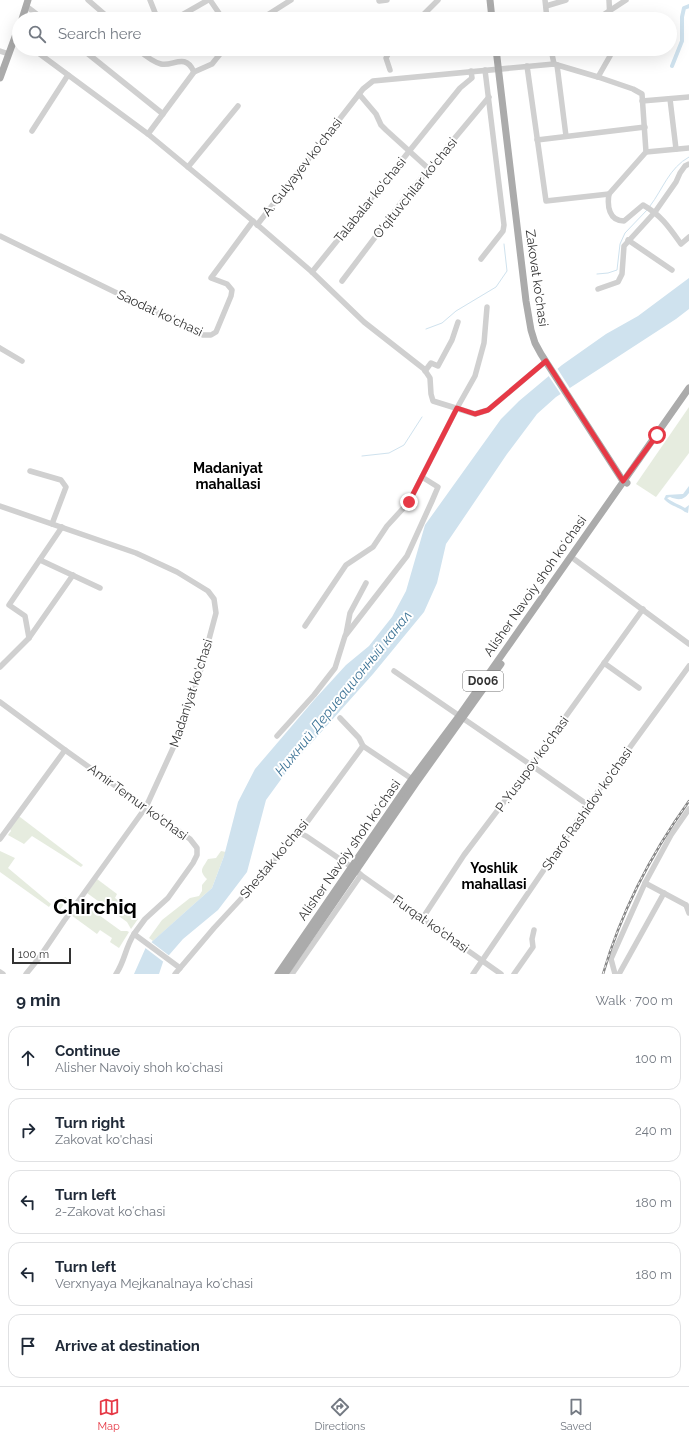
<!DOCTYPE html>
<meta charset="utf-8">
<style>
body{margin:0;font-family:Raleway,sans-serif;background:#f2f2f3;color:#1f2937}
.scale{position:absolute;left:12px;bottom:10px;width:59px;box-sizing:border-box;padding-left:4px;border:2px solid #333;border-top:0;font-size:11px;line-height:14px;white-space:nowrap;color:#333;-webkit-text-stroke:3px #fff;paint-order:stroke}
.stop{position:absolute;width:12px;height:12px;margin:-9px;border:3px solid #e63946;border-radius:50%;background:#fff}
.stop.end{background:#e63946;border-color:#fff;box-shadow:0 1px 4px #0008}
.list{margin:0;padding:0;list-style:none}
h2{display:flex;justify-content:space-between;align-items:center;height:52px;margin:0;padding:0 16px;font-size:17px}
h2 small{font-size:13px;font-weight:400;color:#747a83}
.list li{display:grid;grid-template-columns:26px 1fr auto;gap:12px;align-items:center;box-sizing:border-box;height:64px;margin:0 8px 8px;padding:0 8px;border:1px solid #e0e1e3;border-radius:12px}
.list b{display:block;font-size:15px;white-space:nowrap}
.list p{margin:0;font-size:13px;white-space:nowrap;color:#747a83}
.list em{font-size:13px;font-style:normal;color:#747a83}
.icon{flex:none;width:22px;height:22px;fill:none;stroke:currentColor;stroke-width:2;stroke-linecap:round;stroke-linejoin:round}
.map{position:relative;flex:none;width:689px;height:974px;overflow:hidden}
.search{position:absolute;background:#fff;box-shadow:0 4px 16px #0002;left:12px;right:12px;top:12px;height:44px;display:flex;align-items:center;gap:10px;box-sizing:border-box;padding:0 14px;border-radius:22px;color:#747a83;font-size:15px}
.sheet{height:412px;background:#fff}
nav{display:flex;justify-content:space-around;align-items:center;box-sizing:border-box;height:56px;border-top:1px solid #e0e1e3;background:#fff;font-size:11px;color:#747a83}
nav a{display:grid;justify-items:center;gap:2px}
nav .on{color:#e63946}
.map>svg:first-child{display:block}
.green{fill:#e6ecdf}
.water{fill:#cfe2ee}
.pier{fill:#fff}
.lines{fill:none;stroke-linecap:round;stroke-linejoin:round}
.stream{stroke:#cfe2ee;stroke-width:1}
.canal{stroke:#cfe2ee;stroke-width:4}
.minor{stroke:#d0d0d0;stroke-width:5.5}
.major{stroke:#ababab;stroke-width:7}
.rail-casing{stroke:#888;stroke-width:2.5}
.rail{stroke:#fff;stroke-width:1;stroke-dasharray:3;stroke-linecap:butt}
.route{stroke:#e63946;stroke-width:5}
.labels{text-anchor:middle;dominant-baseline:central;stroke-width:4;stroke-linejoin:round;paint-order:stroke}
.shield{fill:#fff;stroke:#707070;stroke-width:1}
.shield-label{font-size:12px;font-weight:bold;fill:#333}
.street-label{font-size:13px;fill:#333;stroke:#fff}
.neighbourhood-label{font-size:14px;font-weight:bold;fill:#000;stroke:#fff}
.water-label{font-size:14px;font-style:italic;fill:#3f7597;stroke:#fff}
.town-label{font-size:21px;font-weight:bold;fill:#000;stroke:#fff}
</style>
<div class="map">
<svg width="689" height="974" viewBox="0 0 689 974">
<rect width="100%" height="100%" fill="#fff"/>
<g class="green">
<polygon points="689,407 689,453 656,497 636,484"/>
<polygon points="18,817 20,817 83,865 81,867 32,836 24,844 8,835 11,831 10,829"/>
<polygon points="0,851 15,858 8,868 51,904 49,907 0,872"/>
<path d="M221 851 226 852 224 856 212 888 153 941 149 938 162 920 190 898 199 896 202 891V885L207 879C198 870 203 868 208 859L216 858Z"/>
<polygon points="97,879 117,894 115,898 131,910 138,919 131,929 127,922 87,893"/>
<polygon points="65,897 68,899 59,911 57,912 55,909"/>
<polygon points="81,902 121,931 127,931 129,932 119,948 110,942 112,938 100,930 97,934 71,915"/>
</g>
<g class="water">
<polygon points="689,278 689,309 676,319 556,397 537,414 507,454 446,544 437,583 424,612 373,674 290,767 266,800 247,872 218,910 183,939 163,962 159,974 134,974 146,947 212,888 224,856 238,802 255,769 314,700 346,665 369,646 392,617 406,591 425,525 501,419 519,401 562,365 606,334 638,316"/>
<path d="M689 486V493C683 501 678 500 670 497L667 498C673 503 679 504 685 508L689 505 688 513 685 512C679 507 670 506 664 499L666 495 683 494Z"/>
</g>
<g class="pier">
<polygon points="557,368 571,390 562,396 548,375"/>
<polygon points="150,941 171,957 165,963 144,947"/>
</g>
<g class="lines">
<g class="stream">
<path d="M650 206C663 189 669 168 689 157"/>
<polyline points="597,274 608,273 617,270 620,244 625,233 647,210"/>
<polyline points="426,329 442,323 456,311 496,287 507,271 504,244"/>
<polyline points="362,456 389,453 404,445 422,417"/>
</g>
<polyline class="canal" points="672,66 682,41 682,17 684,8 689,6"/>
<g class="minor">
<polyline points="88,0 110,19"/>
<polyline points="150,0 156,15 159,19"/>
<polyline points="210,0 223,19"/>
<polyline points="545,0 547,19"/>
<polyline points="609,0 610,19"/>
<polyline points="379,1 387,0"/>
<polyline points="26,6 43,19"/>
<polyline points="546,6 566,0"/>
<polyline points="175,19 208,0"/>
<polyline points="261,19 291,0"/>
<polyline points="419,19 438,0"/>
<polyline points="597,19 626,0"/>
<polyline points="33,49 148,134 253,221 312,272 364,322 424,369 430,378 431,394 433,401 475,414 488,410 546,361"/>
<polyline points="82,49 163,114"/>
<path d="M137 49C143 54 153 62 161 64 173 67 185 52 194 72"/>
<polyline points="551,49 554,64"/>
<polyline points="0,51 9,54"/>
<polyline points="557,65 566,136"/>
<polyline points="527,66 546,201 609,194"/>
<polyline points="390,70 386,58 391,49"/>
<polyline points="598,77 610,56 611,49"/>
<polyline points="359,94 376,114 381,125 386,130 429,169"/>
<polyline points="670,99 676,149"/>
<polyline points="642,101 689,97"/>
<polyline points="32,131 68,75"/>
<polyline points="148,134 194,72 212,64 224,49"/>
<polyline points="537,140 645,127"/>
<polyline points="646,152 689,148"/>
<polyline points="188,167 238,106"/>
<path d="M257 225 363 89 373 81 554 64 598 77 633 89 642 94 646 152 609 194C607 206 609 221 624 221L643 205C661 215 669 227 681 244L689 237"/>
<polyline points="0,236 203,335 211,335 216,332 231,296 232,290 227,284 211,278 253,221"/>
<polyline points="628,240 672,270"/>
<polyline points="481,259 503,231 504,225 485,70"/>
<polyline points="312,272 460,88 472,78 471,71"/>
<polyline points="342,281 404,199 489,97"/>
<polyline points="598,289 618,282 622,274 624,246 655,212 676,182 680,173 685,166 689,164"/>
<polyline points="0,348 22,361"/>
<polyline points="425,371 431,363 438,366 452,340 458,322"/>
<polyline points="30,471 61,480 66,487 52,524"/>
<polyline points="0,506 136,553 177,572 208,591 214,599 216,613 201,669 179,735 146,807 64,921 39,958 26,974"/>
<polyline points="574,559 689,644"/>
<polyline points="40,560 100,588"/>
<polyline points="305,626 346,565 373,547 387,526 409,502 457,408 475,376 484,343 487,307"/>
<polyline points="346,634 350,613 366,583"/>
<polyline points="29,638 25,616 9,605 62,527"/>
<polyline points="604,663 639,688"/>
<polyline points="0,667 29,638 73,575"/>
<polyline points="394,671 531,765 588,805"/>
<polyline points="0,702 65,750 190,839 197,848 197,855 193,863 168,898 145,919 134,934 180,968"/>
<polyline points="340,718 359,738 363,746 412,779"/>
<polyline points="277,736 314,695 335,668 345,636 407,556 432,501 438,487 422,477"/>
<polyline points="299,833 306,836 356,870 361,875 501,974"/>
<polyline points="0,839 65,750"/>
<polyline points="645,883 686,905"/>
<polyline points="686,905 689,913"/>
<polyline points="422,919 464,855 510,794 643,609"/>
<polyline points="0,972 3,974"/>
<path d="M116 974C125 961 125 948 134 934"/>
<polyline points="175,974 214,928 253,886 273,862 291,836 299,833 363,746"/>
<polyline points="292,974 361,875"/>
<polyline points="473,974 588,805 689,666"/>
<polyline points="514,974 533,947 532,939 534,930"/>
<polyline points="615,974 611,959 645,883 671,835 689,809"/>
<polyline points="619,974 664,893"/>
</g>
<g class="major">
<polyline points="490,0 492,19"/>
<polyline points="22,19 28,0"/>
<polyline points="496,49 526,301 531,330 535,343 541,354 623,481 627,483"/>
<polyline points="0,78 19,26"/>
<polyline points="278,974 412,779 459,716 689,388"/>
<polyline points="285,974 416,783 501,664"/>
</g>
<g class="rail-casing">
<path id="rail" d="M603 974C621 912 651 854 689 801"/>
</g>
<use href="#rail" class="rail"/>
</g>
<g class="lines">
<polyline class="route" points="409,502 457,408 475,414 488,410 546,361 623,481 657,435"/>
</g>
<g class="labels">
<rect class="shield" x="463" y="671" width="40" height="20" rx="3"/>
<g class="shield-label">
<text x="483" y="681">D006</text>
</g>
<g class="street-label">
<text transform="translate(302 167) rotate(-52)">A. Gulyayev ko‘chasi</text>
<text transform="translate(415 188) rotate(-51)">O‘qituvchilar ko‘chasi</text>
<text transform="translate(370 200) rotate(-51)">Talabalar ko‘chasi</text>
<text transform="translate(537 278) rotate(82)">Zakovat ko'chasi</text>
<text transform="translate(160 313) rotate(25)">Saodat ko‘chasi</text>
<text transform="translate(535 586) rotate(-55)">Alisher Navoiy shoh koʻchasi</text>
<text transform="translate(191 693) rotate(-72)">Madaniyat ko‘chasi</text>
<text transform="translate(532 764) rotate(-54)">P .Yusupov ko'chasi</text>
<text transform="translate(138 802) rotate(36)">Amir Temur ko‘chasi</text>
<text transform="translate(587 809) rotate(-55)">Sharof Rashidov ko'chasi</text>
<text transform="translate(349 850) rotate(-55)">Alisher Navoiy shoh koʻchasi</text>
<text transform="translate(274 859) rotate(-50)">Shestak ko'chasi</text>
<text transform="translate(431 924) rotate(35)">Furqat ko'chasi</text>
</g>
<g class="neighbourhood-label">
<text x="228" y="468">Madaniyat<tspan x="228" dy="16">mahallasi</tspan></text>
<text x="494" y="868">Yoshlik<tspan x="494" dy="16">mahallasi</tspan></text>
</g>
<g class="water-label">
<text transform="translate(343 693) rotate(-51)">Нижний Деривационный канал</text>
</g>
<g class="town-label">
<text x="95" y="906">Chirchiq</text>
</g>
</g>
</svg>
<div class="scale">100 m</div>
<div class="stop" style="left:657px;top:435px"></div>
<div class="stop end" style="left:409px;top:502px"></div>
<div class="search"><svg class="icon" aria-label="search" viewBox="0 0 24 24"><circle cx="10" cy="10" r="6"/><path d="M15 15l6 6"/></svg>Search here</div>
</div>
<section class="sheet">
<h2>9 min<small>Walk · 700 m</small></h2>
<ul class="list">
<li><svg class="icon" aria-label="ahead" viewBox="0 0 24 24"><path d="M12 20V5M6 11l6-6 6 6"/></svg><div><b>Continue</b><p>Alisher Navoiy shoh koʻchasi</p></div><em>100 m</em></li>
<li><svg class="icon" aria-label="right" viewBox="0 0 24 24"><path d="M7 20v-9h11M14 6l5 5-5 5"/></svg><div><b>Turn right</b><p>Zakovat ko'chasi</p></div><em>240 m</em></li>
<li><svg class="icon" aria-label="left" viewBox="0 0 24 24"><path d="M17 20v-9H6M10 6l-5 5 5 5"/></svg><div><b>Turn left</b><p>2-Zakovat ko‘chasi</p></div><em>180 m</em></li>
<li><svg class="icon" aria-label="left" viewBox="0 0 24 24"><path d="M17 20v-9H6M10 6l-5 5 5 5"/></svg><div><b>Turn left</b><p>Verxnyaya Mejkanalnaya ko‘chasi</p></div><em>180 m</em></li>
<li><svg class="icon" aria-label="arrive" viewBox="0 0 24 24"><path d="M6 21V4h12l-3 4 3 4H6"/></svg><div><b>Arrive at destination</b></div></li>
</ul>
</section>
<nav>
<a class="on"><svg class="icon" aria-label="map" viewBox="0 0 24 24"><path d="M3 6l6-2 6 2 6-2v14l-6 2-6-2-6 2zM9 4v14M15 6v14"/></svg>Map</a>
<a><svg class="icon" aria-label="directions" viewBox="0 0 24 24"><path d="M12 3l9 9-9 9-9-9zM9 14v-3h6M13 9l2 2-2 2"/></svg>Directions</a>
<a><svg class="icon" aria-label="saved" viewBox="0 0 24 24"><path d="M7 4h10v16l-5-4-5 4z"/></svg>Saved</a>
</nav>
